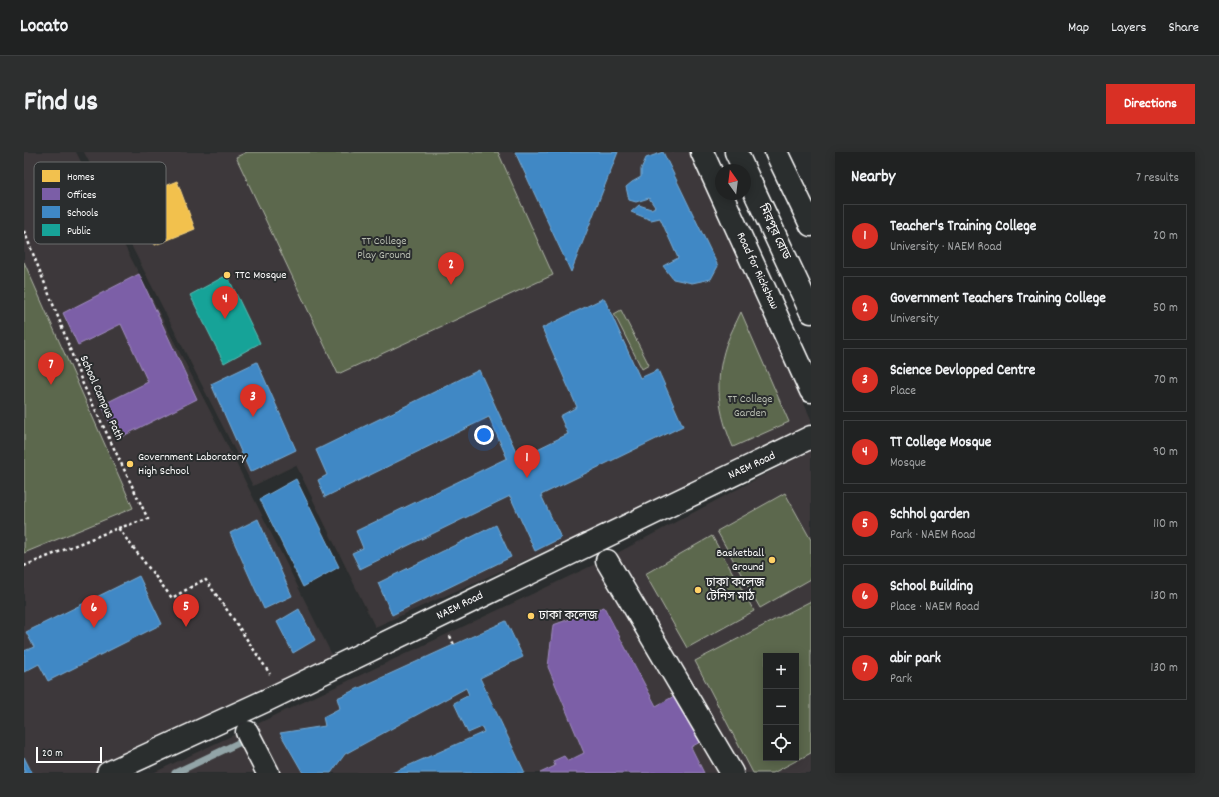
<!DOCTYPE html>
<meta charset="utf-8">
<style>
body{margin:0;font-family:Dekko,"Noto Sans Bengali",sans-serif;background:#2d2f2f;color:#f1f3f6}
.controls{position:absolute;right:12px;bottom:12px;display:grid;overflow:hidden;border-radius:0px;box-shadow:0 2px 10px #0003}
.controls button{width:36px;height:36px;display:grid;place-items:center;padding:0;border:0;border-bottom:1px solid #3d3f40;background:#202222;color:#f1f3f6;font:20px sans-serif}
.compass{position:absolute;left:691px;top:12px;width:36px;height:36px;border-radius:50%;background:#202222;box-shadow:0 2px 10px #0003;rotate:346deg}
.scale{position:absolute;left:12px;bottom:10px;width:66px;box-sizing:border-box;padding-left:4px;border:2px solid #fff;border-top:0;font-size:11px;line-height:14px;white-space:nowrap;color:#fff;-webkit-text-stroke:3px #2a2d2e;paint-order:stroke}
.you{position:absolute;left:460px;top:283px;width:14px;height:14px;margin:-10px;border:3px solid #fff;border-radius:50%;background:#1a73e8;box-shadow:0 0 0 6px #1a73e833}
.badge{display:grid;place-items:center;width:26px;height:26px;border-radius:50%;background:#d93025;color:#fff;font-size:13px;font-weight:700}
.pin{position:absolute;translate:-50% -33px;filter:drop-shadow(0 1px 2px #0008)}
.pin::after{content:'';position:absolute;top:21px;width:14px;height:12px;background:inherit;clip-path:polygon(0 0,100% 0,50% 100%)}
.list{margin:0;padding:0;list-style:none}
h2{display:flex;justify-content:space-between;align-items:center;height:52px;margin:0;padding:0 16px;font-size:17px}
h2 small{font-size:13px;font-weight:400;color:#a2a4a5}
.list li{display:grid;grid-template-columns:26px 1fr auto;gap:12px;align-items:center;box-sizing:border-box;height:64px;margin:0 8px 8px;padding:0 8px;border:1px solid #3d3f40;border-radius:0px}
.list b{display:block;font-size:15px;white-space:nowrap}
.list p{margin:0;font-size:13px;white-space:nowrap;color:#a2a4a5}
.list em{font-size:13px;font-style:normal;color:#a2a4a5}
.icon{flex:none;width:22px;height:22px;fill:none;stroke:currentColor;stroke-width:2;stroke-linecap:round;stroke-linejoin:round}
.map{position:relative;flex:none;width:787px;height:621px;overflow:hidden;border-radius:0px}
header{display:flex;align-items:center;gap:24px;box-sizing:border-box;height:56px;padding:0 20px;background:#202222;border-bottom:1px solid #3d3f40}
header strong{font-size:19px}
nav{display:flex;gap:22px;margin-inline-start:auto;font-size:14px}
.intro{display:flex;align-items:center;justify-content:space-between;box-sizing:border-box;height:96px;padding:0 24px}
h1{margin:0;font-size:28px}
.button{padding:10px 18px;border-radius:0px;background:#d93025;color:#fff;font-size:14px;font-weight:700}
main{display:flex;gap:24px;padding:0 24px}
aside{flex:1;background:#202222;border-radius:0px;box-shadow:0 2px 10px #0003}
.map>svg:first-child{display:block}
.built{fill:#3d393a}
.green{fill:#5c674e;stroke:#aeb3a6;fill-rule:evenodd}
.homes{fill:#f2c14e;stroke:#f6d483}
.offices{fill:#7b5ea7;stroke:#a38ec1}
.schools{fill:#3f88c5;stroke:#79acd6}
.public{fill:#17a398;stroke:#5dbfb7}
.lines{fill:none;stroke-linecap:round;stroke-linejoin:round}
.stream{stroke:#92a4a7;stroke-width:7}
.minor-casing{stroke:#fff;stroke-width:25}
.highway-casing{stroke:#fff;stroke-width:25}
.path{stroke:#fff;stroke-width:2.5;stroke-dasharray:3 3;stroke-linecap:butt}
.minor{stroke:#2a2d2e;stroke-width:22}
.highway{stroke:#2a2d2e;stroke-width:22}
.poi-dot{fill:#ffd166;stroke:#2a2d2e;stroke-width:1.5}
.labels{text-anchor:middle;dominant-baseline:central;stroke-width:4;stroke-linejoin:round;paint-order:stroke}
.street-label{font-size:12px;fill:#fff;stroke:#2a2d2e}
.park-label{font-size:12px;fill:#b6bbaf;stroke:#2a2d2e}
.poi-label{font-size:12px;fill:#fff;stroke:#2a2d2e;text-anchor:start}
.key{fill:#2a2d2e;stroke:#6a6c6d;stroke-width:1}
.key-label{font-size:11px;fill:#fff}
</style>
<header>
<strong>Locato</strong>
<nav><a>Map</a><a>Layers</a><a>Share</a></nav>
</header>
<div class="intro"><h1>Find us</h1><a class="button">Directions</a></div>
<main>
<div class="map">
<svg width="787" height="621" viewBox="0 0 787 621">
<rect width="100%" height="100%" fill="#2a2d2e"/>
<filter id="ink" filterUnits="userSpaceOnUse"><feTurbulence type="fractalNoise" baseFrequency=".025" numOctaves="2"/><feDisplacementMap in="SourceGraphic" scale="8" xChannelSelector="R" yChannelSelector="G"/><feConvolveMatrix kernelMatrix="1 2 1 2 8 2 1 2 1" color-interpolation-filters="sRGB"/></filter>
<g filter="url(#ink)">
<g class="built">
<polygon points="0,0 52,0 186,259 310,507 238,544 72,621 0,621"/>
<polygon points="60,0 667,0 787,267 787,281 351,475 272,313 229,334"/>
<polygon points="787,298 787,449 671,509 729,621 680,621 667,595 632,554 579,455 529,473 524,515 560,601 544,609 539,604 529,609 531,614 516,621 501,621 456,526 499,505 481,469 313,546 316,556 299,565 301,574 256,581 279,621 129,621 582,407"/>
<polygon points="442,536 445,543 430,551 444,581 458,575 460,580 368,621 307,621 321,602"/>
<polygon points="787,601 787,621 749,621"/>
</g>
<g class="green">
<polygon points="223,0 474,0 529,123 314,222 212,5"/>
<polygon points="0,110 109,356 0,401"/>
<polygon points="597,158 625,213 618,217 590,162"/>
<path d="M717 160 765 270 709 295C694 260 690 230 702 193 706 182 712 171 717 160Z"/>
<polygon points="761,341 787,388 787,427 736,456 693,379"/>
<polygon points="688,384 730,459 663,496 621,422"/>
<path d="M787 449V601L749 621H729L671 509ZM742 504H772V606H742Z"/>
</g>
<polygon class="homes" points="153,29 171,77 131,93 113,45"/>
<g class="offices">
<polygon points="115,122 173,247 93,287 78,253 124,230 97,172 54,193 39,161"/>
<polygon points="580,455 632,554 654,542 678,589 667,595 680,621 516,621 531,614 529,609 540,604 544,609 560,601 524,515 529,473"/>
</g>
<g class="schools">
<polygon points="491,0 594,0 547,120"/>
<polygon points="639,0 694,114 687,127 668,131 649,127 639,114 654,106 636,66 627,68 607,60 615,53 627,57 631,55 625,46 612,50 605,48 602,35 608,30 617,25 617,17 622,6"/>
<polygon points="580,146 616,226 634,218 659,274 517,343 537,386 511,399 486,344 336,417 328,401 339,396 332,379 483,306 465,265 301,345 294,328 303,323 292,298 455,218 495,306 544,282 536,264 553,255 518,176"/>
<polygon points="233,210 272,298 226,320 187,232"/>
<polygon points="272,327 315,415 279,435 236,347"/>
<polygon points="234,367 268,444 240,457 206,381"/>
<polygon points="472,373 487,405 368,463 354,431"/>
<polygon points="115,424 138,472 24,529 15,512 0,520 0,499 10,495 2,480"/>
<polygon points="275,457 291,488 269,501 253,470"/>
<polygon points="482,469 499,505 456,526 501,621 368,621 460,580 458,575 444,581 430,551 445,543 442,536 321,602 307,621 279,621 256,581 301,574 299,565 316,556 313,546"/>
<polygon points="0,605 8,621 0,621"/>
</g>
<polygon class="public" points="203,123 236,191 200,211 166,143"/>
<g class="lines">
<polyline class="stream" points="151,621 225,586"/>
<g class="minor-casing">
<g id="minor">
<polyline points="678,0 787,239"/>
<polyline points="583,409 708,621"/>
<polyline points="223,580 244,621"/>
<polyline points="84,621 241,549 787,285"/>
</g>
</g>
<g class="highway-casing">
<g id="highway">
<polyline points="712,0 787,160"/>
<polyline points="752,0 787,73"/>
</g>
</g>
<g class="path">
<polyline points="0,79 36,170 58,230 124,367 94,376"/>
<polyline points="0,414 94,376 148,446 181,427 208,465 246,522"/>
<polyline points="426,484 430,493"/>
</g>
<use href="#minor" class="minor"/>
<use href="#highway" class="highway"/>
</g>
</g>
<g class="poi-dot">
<circle cx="203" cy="123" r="4"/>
<circle cx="106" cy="312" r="4"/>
<circle cx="748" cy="408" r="4"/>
<circle cx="674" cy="438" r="4"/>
<circle cx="507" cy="464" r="4"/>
</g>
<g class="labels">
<g class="street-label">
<text transform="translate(750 80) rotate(65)">মিরপুর রোড</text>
<text transform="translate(733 119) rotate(65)">Road for Rickshaw</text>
<text transform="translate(77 246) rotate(66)">School Campus Path</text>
<text transform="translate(728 314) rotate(-25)">NAEM Road</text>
<text transform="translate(436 454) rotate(-26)">NAEM Road</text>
</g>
<g class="park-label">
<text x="360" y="89">TT College<tspan x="360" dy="14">Play Ground</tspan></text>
<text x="726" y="247">TT College<tspan x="726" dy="14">Garden</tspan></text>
</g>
<g class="poi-label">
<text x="211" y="123">TTC Mosque</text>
<text x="114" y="305">Government Laboratory<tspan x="114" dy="14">High School</tspan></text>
<text x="740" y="401" text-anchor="end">Basketball<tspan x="740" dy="14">Ground</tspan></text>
<text x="682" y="431">ঢাকা কলেজ<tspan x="682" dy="14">টেনিস মাঠ</tspan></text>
<text x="515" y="464">ঢাকা কলেজ</text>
</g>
</g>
<rect x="10" y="10" width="132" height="82" rx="6" class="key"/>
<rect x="18" y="18" width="18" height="12" fill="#f2c14e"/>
<rect x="18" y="36" width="18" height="12" fill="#7b5ea7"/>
<rect x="18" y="54" width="18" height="12" fill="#3f88c5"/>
<rect x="18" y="72" width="18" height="12" fill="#17a398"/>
<g class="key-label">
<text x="43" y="28">Homes</text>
<text x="43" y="46">Offices</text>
<text x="43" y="64">Schools</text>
<text x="43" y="82">Public</text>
</g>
</svg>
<div class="controls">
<button>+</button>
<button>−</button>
<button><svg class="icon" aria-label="locate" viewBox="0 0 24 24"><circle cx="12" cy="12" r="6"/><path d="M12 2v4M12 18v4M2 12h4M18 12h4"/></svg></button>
</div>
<svg class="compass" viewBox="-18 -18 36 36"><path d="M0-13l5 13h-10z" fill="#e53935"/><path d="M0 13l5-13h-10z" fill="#a2a4a5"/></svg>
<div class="scale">20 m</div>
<div class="you"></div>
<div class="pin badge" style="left:503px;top:326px">1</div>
<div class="pin badge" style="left:427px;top:133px">2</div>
<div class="pin badge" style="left:229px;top:265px">3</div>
<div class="pin badge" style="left:201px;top:167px">4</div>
<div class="pin badge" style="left:162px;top:475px">5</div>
<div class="pin badge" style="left:70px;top:476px">6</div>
<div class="pin badge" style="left:27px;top:233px">7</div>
</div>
<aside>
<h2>Nearby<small>7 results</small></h2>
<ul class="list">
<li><span class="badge">1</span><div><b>Teacher's Training College</b><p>University · NAEM Road</p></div><em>20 m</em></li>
<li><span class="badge">2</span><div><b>Government Teachers Training College</b><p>University</p></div><em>50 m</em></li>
<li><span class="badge">3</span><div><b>Science Devlopped Centre</b><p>Place</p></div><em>70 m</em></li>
<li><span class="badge">4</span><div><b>TT College Mosque</b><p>Mosque</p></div><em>90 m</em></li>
<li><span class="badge">5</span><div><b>Schhol garden</b><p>Park · NAEM Road</p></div><em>110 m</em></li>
<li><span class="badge">6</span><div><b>School Building</b><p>Place · NAEM Road</p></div><em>130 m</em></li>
<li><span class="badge">7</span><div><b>abir park</b><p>Park</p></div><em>130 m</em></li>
</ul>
</aside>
</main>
